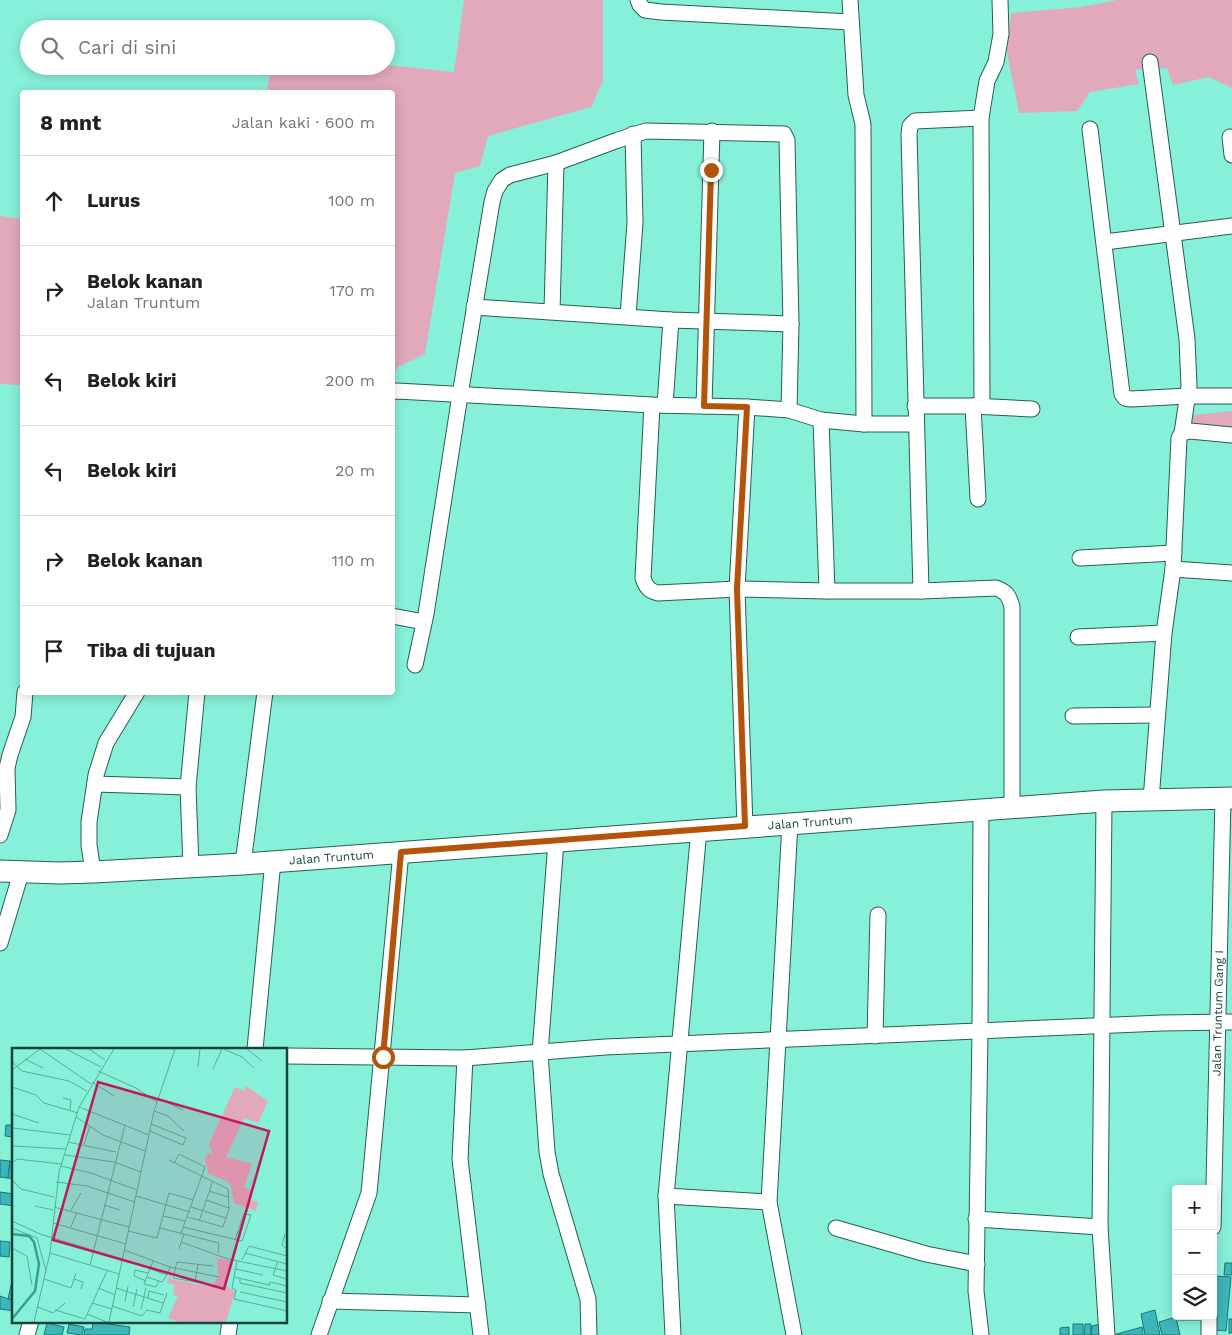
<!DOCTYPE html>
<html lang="id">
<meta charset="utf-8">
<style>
body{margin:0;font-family:"Work Sans",sans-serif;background:#f6f6f6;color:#202124}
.controls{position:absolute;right:15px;bottom:15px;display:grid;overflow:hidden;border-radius:5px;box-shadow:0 2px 12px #0003}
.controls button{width:45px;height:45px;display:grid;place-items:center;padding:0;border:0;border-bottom:1px solid #e0e0e0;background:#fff;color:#202124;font:25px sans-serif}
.stop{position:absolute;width:15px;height:15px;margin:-11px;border:4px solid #b45309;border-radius:50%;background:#fff}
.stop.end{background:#b45309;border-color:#fff;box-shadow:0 1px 5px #0008}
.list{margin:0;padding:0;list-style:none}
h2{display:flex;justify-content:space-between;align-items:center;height:65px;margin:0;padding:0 20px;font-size:21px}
h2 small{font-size:16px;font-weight:400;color:#757577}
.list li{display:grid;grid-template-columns:32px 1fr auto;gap:15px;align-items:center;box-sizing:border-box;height:90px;padding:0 20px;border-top:1px solid #e0e0e0}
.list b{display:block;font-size:19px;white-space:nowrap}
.list p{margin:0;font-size:16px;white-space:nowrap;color:#757577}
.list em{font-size:16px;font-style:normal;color:#757577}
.icon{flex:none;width:28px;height:28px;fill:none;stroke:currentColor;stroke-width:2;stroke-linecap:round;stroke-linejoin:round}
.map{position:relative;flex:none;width:1232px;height:1335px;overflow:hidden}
.search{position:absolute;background:#fff;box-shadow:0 2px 12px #0003;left:20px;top:20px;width:375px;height:55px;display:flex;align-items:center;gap:12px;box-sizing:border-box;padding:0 18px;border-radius:28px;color:#757577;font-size:19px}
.panel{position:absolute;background:#fff;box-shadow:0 2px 12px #0003;left:20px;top:90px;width:375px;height:605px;border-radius:5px}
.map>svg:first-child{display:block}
.green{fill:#e2a8bb}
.building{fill:#3eb6b9;stroke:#147779}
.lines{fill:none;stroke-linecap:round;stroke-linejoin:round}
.street-casing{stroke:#265f53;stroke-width:17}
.secondary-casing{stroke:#265f53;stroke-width:23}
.street{stroke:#fff;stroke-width:15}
.secondary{stroke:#fff;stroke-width:21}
.route{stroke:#b45309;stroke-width:6}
.labels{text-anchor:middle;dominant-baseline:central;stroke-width:4.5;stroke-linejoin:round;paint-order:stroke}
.street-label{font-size:12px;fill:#17453c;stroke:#95fee6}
.inset-river{fill:none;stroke:#33a18c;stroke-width:2.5}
.inset-road{fill:none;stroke:#5aac9a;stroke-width:1}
.view{fill:#c2185b;fill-opacity:0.15;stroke:#c2185b;stroke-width:2.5}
.inset-edge{fill:none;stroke:#17453c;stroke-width:2.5}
</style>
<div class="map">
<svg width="1232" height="1335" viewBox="0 0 1232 1335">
<rect width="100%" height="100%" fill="#87f0d9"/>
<g class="green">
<polygon points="464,0 603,0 603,81 591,107 488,136 480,166 455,173 425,354 398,367 393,374 392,92 267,92 271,66 386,66 386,65 454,72"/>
<polygon points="1117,0 1232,0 1232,88 1209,77 1173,85 1167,68 1135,70 1139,84 1090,92 1077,111 1019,113 1007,52 1011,13 1082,7"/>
<polygon points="0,216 22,219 22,385 0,384"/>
<polygon points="1232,411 1232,427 1191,426 1194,415"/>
</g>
<g class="building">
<polygon points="6,1125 14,1125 14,1137 5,1136"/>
<polygon points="0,1160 10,1161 8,1178 0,1177"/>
<polygon points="10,1161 14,1162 14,1179 8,1178"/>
<polygon points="0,1192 14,1194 14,1206 0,1204"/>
<polygon points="0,1241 10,1242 9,1257 0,1256"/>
<polygon points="1225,1263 1232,1263 1232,1275 1224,1275"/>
<polygon points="1215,1276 1231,1277 1226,1331 1212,1330"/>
<polygon points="13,1277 14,1277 14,1300 8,1299"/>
<polygon points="0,1296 14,1301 14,1311 0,1309"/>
<polygon points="1155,1310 1160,1335 1145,1335 1141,1314"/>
<rect x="1178" y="1316" width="24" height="4"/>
<polygon points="1176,1317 1180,1335 1162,1335 1159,1322"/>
<rect x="1229" y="1319" width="3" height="14"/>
<polygon points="93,1322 130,1327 129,1335 84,1335 85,1329 92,1329"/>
<polygon points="47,1323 64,1327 62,1335 44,1335"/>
<polygon points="1104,1323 1104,1335 1091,1335 1092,1326"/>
<polygon points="69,1324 84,1327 82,1335 67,1333"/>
<rect x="1073" y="1324" width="10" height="11"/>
<polygon points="1085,1324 1091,1324 1091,1335 1084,1335"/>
<polygon points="1069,1327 1069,1335 1060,1335 1060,1328"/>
<polygon points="1142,1327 1143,1335 1113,1335"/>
</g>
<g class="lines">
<g class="street-casing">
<g id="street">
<polyline points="638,0 640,5 645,10 661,12 850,22"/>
<polyline points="850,0 856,95 863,124 864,424"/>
<polyline points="1150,62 1187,339 1189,386 1182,433"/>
<polyline points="1090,129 1122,394 1125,398 1131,399 1188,396 1232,396"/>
<polyline points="1230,137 1232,155"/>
<polyline points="1105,242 1232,226"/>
<polyline points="474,307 671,320 791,324"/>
<polyline points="552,311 556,163"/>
<polyline points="628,316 635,223 633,134"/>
<polyline points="392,392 397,391 652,405 747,407 789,410 821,420 864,424 915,424"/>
<path d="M652 405 643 578C646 587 649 591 658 593L737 589 827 591H921L996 588C1007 592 1009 596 1012 607V807"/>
<polyline points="665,405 671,320"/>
<polyline points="704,406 712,131"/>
<polyline points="915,406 973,406 1032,409"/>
<polyline points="973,406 978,499"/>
<polyline points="982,406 981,118 987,81 996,62 1001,34 1000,0"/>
<polyline points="821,420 827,591"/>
<polyline points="1080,558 1174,553"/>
<polyline points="1173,569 1232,573"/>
<polyline points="921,591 909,134 910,126 915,121 981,118"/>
<polyline points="392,616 424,622"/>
<polyline points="1078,637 1164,633"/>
<polyline points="415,665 426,614 460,395 492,202 495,191 502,180 510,175 556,163 618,140 646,131 784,134 787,140 791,324 789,410"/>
<polyline points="1073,716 1157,715"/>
<polyline points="95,784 188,787"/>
<polyline points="1151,800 1164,633 1173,569 1179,438 1182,433 1190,431 1232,435"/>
<polyline points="1104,801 1100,1227 1107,1335"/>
<polyline points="790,823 769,1202 794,1335"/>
<polyline points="745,827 737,589 747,407"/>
<polyline points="0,835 8,810 7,768 10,755 23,717 25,692"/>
<polyline points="556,841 540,1053 547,1152 551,1174 588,1299 589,1335"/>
<polyline points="243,864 265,692"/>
<polyline points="191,866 188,787 197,692"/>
<polyline points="93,872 89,845 89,822 96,775 106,743 137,692"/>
<polyline points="0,943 21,873"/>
<polyline points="875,1036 878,915"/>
<polyline points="255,1049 273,861"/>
<polyline points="286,1056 465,1058 605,1047 1162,1023 1232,1022"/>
<polyline points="465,1058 460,1159 481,1335"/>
<polyline points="666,1196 769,1202"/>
<polyline points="976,1219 1100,1227"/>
<path id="s1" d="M1213 1227 1223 798"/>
<polyline points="836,1228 926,1254 977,1264"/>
<polyline points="330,1301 478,1305"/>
<polyline points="27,1335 31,1321"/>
<polyline points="228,1335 230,1321"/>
<polyline points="319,1335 369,1193 401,852"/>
<polyline points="673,1335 666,1196 699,829"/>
<polyline points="981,1335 976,1291 980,1031 981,809"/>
<polyline points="1209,1335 1209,1316"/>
</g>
</g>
<g class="secondary-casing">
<g id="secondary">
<path id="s2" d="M0 871 59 873 93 872 243 864 1104 801 1232 798"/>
</g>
</g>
<use href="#street" class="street"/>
<use href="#secondary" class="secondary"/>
</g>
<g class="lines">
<polyline class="route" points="383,1057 401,852 745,826 737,589 747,407 704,406 711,170"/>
</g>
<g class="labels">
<g class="street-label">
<text stroke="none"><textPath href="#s2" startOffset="812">Jalan Truntum</textPath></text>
<text stroke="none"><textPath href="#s2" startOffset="332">Jalan Truntum</textPath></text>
<text stroke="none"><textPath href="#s1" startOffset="214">Jalan Truntum Gang I</textPath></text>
</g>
</g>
<g transform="translate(12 1048)">
<rect width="275" height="275" fill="#87f0d9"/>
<path d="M234 38 256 53 246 75 232 70 214 109 240 116 232 139 241 143 238 152 246 154 244 163 222 155 218 135 196 125 193 111 196 105 201 107 197 96 223 39 232 43ZM205 210 219 213 215 239 223 243 214 274H167L156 270 166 248 161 247 163 237 155 235 159 221V231L200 239 207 227Z" fill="#e2a8bb"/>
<path class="inset-river" d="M0 186 17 188 22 194 27 216 23 243 0 271"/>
<path class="inset-road" d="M28 1 79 36M54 1 89 19M77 1 93 12M212 1 230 9 242 20M235 1 250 13M13 11 31 20M0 14 10 23 57 33 75 43M186 19 188 1M201 21 210 1M0 22 28 1M86 23 124 40 145 54M80 34 102 48M0 39 24 47 32 55 66 65M51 50 59 52 58 62M146 50 171 62M67 59 137 87M142 63 156 68 172 83M0 66 27 75M64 69 91 87 133 103M1 80 58 87M138 83 171 97 174 90 139 76M56 94 104 104M72 96 78 78M0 98 54 101M53 107 102 114 129 124M157 112 216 141 217 161 211 179 176 169M0 115 5 111 49 116M162 115 167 106 193 119 169 185M49 118 79 125 125 142M0 132 9 141 42 149M44 134 75 138 123 154M197 143 216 149M124 148 178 164M194 152 217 160M92 157 108 162M23 158 41 162M42 159 117 179M179 159 214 170M59 162 69 145M151 168 173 173M0 173 28 186 110 211M187 173 201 133M41 175 114 196M59 179 65 164M171 179 230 193 239 167 232 166 223 192M0 180 25 190 34 223M148 180 207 195 206 205M116 183 145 190M273 186 270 197 275 201M145 190 157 145 181 152M169 194 216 211 275 223M0 200 15 208 20 237M167 201 172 186M112 202 158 219 155 227 138 221M38 205 107 226M233 205 275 216M230 212 237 198 275 208M141 213 132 236 144 239 147 233M225 213 220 240 224 242 222 251 275 263M266 213 261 227 275 231M78 217 113 77M158 219 207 229M224 221 251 227M135 229 150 234 155 227M222 229 257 237M32 231 59 240 64 225M62 231 71 234 69 241M228 231V235L275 245M134 233 122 228 123 222 136 225M183 234 186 216M195 236 161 230 165 214 201 218M257 238 258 234 275 238M86 240 103 247M104 240 151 255M228 244 275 254M136 250 137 243 152 247M113 253 116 238M80 255 100 261M100 258 130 268 135 262 148 265 155 245M26 259 41 265 53 255M121 259 125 241M129 261 134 240M43 262 73 271 95 223M75 266 95 274M22 274 38 205 47 124 67 59 102 1M97 274 142 63 163 1"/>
<path class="view" d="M86 34 257 83 212 241 41 192Z"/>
<rect width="275" height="275" class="inset-edge"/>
</g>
</svg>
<div class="controls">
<button>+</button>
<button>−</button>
<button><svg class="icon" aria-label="layers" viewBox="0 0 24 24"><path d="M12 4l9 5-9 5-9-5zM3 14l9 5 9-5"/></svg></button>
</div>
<div class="stop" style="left:383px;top:1057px"></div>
<div class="stop end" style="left:711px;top:170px"></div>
<div class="search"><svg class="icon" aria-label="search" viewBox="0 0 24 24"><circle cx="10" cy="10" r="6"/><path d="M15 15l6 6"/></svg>Cari di sini</div>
<section class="panel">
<h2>8 mnt<small>Jalan kaki · 600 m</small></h2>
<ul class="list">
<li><svg class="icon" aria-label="ahead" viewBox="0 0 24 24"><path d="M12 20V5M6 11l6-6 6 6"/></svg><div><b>Lurus</b></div><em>100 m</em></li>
<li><svg class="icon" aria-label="right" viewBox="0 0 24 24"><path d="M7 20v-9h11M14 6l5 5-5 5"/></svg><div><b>Belok kanan</b><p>Jalan Truntum</p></div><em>170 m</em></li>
<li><svg class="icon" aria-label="left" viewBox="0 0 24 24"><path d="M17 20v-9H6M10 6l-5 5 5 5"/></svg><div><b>Belok kiri</b></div><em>200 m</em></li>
<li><svg class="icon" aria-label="left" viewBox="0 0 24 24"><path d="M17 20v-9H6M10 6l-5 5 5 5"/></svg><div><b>Belok kiri</b></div><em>20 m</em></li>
<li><svg class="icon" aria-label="right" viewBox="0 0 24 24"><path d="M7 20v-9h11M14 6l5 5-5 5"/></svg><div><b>Belok kanan</b></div><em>110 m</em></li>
<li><svg class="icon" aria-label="arrive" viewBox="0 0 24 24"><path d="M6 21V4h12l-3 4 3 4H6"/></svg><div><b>Tiba di tujuan</b></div></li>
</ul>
</section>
</div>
